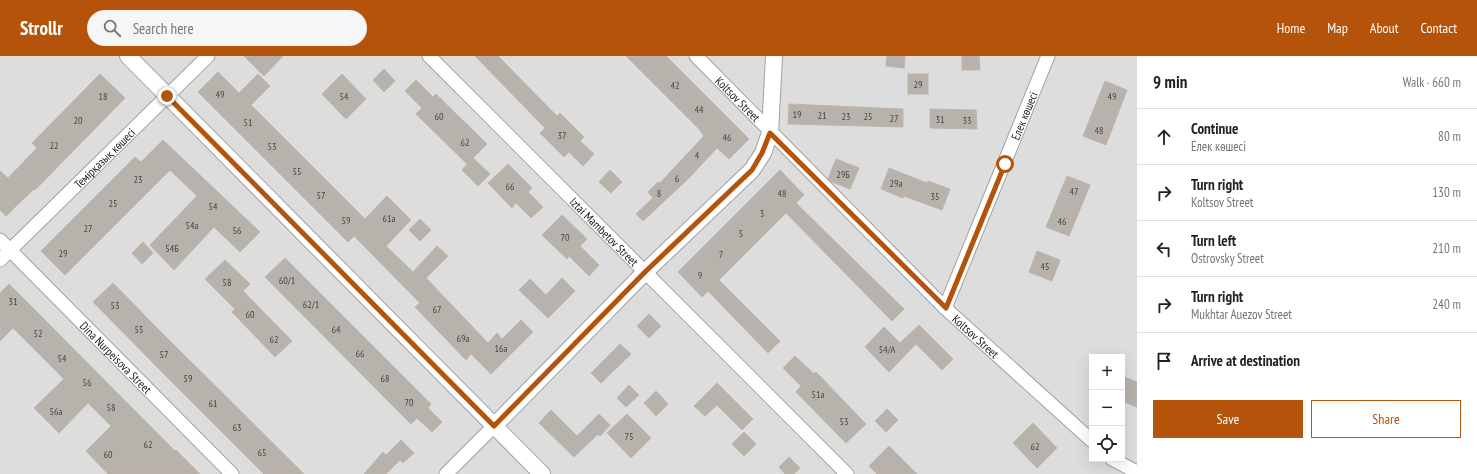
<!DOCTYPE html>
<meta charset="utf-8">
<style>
body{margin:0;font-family:"PT Sans Narrow",sans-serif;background:#f6f6f6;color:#222}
.controls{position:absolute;right:12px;bottom:12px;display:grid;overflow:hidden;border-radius:0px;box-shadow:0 4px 16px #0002}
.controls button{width:36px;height:36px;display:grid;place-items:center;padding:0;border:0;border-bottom:1px solid #e0e0e0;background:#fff;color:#222;font:20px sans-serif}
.stop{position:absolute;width:12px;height:12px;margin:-9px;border:3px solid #b45309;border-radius:50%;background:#fff}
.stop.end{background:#b45309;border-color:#fff;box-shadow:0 1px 4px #0008}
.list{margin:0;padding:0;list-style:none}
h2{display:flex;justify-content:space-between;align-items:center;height:52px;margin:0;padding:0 16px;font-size:17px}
h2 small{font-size:13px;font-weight:400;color:#767676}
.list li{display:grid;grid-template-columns:26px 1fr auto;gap:12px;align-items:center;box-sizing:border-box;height:56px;padding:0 16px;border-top:1px solid #e0e0e0}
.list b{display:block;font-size:15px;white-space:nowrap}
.list p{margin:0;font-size:13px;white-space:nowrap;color:#767676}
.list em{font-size:13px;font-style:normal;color:#767676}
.actions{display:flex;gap:8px;padding:12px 16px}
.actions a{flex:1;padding:9px 0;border:1px solid #b45309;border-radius:0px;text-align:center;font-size:14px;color:#b45309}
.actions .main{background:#b45309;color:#fff}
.icon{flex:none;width:22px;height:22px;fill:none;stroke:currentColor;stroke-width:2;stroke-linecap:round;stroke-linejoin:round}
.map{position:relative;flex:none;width:1137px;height:418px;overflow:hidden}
header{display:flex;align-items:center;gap:24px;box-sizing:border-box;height:56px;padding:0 20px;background:#b45309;color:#fff}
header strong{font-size:19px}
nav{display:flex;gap:22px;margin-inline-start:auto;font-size:14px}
.search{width:280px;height:36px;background:#f6f6f6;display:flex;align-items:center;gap:10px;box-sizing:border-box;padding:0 14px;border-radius:22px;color:#767676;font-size:15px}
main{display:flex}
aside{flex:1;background:#fff}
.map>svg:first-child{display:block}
.residential{fill:#dedddd;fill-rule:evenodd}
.building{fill:#b8b2ad;stroke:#bfb4ab}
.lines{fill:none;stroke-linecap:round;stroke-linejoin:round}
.minor-casing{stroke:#a1a1a1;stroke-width:15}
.tertiary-casing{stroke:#a1a1a1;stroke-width:18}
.minor{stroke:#fff;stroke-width:13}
.tertiary{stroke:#fff;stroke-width:16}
.route{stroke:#b45309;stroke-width:5}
.labels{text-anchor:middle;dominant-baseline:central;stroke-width:3;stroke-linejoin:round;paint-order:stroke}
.number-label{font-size:10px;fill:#464443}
.street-label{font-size:12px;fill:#202020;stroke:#fff}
</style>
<header>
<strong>Strollr</strong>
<div class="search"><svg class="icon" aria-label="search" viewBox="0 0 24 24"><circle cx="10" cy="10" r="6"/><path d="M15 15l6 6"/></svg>Search here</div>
<nav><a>Home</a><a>Map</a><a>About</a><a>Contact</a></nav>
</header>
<main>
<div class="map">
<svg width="1137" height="418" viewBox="0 0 1137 418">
<rect width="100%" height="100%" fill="#efede8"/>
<path class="residential" d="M0 0H1137V418H0ZM1092 301H1122V403H1092Z"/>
<g class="building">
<polygon points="244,0 283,0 264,20"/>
<polygon points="475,0 498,0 557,60 560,57 584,81 580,85 594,98 583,110 569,96 564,101 540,77 545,72"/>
<polygon points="626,0 666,0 749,83 729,103 717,92 688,123 643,165 636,158 653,142 648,136 658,126 660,127 704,80 698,72"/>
<polygon points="887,0 905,0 904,12 886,10"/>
<polygon points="962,0 979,0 980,14 962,14"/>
<polygon points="384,13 395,25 384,36 373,24"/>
<polygon points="218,16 239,37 258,18 270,30 251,49 365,163 387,140 411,164 386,190 413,216 437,190 448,200 426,222 488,287 497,277 502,283 521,264 533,276 491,318 471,298 466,304 415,251 420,247 354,180 348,186 198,36"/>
<polygon points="100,18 125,42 35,134 34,133 6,160 0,154 0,115 8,122 37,92 32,87"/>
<polygon points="342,18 366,43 346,63 322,38"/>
<rect x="908" y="18" width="20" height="20"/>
<polygon points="416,24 433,41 436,38 487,88 467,108 416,58 422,52 405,35"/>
<polygon points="1105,25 1127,34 1106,89 1083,80"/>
<polygon points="789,48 903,53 903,71 788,68"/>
<polygon points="930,53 976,54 977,73 930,72"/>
<polygon points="163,84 260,176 240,196 214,171 174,214 150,189 197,140 170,114 65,219 41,195 135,101 141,106"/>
<polygon points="473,102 490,118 478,130 462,114"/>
<polygon points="836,103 859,112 850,133 832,126 828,123"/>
<polygon points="508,108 532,132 528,136 543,151 531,162 516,147 512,152 488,127"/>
<polygon points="889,112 927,127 928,125 950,133 942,154 904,140 903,142 881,133"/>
<polygon points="610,114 622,126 611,137 599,126"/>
<polygon points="780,114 804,139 796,147 904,253 892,265 786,157 719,224 780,285 768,297 708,235 702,241 678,216"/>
<polygon points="1067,120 1090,129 1069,180 1046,171"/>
<polygon points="562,159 587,183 580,190 599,209 589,220 569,200 567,203 542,179"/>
<polygon points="420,163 431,174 420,185 409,174"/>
<polygon points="143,186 153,197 142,208 132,197"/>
<polygon points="1037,195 1060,204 1052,225 1029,216"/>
<polygon points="285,202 431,348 428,352 442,366 432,376 417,362 411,368 265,221"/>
<polygon points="225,204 250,228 243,235 292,285 275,301 232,256 235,253 205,223"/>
<polygon points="562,222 575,235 548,262 519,234 530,223 546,239"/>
<polygon points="113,227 157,272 304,418 264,418 166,320 93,246"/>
<polygon points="9,228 175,395 176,394 200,418 108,418 86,395 111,370 88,347 59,377 34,352 64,323 13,272 0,285 0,237"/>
<polygon points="649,258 661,270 649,282 637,270"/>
<polygon points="919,269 953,303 942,314 916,288 889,316 865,291 884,271 900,287"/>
<polygon points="620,288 631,298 601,327 591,317"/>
<polygon points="795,300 814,318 816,316 866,368 846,387 796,336 801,330 783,312"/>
<polygon points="1122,320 1137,326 1137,351 1122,345"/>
<polygon points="717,327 753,363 742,374 717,349 705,360 694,350"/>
<polygon points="629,329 639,339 626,351 617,342"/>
<polygon points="656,335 668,348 656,360 644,347"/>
<polygon points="887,353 898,364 886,376 875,365"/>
<polygon points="551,354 577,380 599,358 610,369 600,380 598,378 574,401 539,367"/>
<polygon points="627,358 651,382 631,402 607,377"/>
<polygon points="1033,367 1057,392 1037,412 1013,387"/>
<polygon points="744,376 756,388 744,400 732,388"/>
<polygon points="401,384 414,397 403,407 400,404 386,418 364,418 383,396 386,399"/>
<polygon points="889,390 917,418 877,418 869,410"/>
<polygon points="789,401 800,412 794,418 785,418 779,411"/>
</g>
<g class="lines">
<g class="minor-casing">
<g id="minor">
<path id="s1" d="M429 0 847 418"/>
<path id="s2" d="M696 0 945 252 1092 385"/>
<path id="s3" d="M0 184 232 418"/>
<path id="s4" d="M0 204 208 0"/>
<path id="s5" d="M945 252 1048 0"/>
<polyline points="1112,403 1137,416"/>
<polyline points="446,418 494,370"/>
</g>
</g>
<g class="tertiary-casing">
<g id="tertiary">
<polyline points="128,0 542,418"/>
<polyline points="494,370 645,216 752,114 763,97 770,77 774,0"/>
</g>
</g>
<use href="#minor" class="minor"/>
<use href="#tertiary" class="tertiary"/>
</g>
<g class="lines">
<polyline class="route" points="167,40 494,370 645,216 752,114 762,97 770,77 946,252 1005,108"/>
</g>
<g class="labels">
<g class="number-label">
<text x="918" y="28">29</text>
<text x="675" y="29">42</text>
<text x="220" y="38">49</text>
<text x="103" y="40">18</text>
<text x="344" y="40">54</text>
<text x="1112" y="40">49</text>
<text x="699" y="53">44</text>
<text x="797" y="58">19</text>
<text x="822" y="59">21</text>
<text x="439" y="60">60</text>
<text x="846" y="60">23</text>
<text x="868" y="60">25</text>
<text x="894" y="62">27</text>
<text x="940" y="63">31</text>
<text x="78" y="64">20</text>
<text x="967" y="64">33</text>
<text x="248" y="66">51</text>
<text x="1099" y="74">48</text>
<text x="562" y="79">37</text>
<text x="727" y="81">46</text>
<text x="465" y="86">62</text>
<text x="54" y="89">22</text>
<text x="272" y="90">53</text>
<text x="697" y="99">4</text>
<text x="297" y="115">55</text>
<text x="843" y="118">29Б</text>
<text x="677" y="122">6</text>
<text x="138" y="123">23</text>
<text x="896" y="127">29а</text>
<text x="510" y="130">66</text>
<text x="1074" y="135">47</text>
<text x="659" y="137">8</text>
<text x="782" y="137">48</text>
<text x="321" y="139">57</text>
<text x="935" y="140">35</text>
<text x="113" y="147">25</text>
<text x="213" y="150">54</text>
<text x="762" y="157">3</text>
<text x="389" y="162">61а</text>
<text x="346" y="164">59</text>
<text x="1062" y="165">46</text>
<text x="192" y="169">54а</text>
<text x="88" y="172">27</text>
<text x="237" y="174">56</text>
<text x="741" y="177">5</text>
<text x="565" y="181">70</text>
<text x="172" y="192">54Б</text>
<text x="63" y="197">29</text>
<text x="721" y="198">7</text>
<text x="1045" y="210">45</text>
<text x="700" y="219">9</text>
<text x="287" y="224">60/1</text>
<text x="227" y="226">58</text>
<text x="13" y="245">31</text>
<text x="311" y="248">62/1</text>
<text x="115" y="249">53</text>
<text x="437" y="253">67</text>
<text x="250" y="258">60</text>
<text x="139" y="273">55</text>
<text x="336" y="273">64</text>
<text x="38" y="277">52</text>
<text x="463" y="282">69а</text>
<text x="274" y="283">62</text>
<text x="501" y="292">16а</text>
<text x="887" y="293">54/А</text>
<text x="360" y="297">66</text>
<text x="164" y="298">57</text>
<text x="62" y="302">54</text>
<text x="188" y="322">59</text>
<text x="385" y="322">68</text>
<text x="87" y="326">56</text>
<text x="818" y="338">51а</text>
<text x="409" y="346">70</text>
<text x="213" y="347">61</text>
<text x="111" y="351">58</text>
<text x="56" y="355">56а</text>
<text x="844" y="365">53</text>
<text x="237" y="371">63</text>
<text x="629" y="380">75</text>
<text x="148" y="388">62</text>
<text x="1035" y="390">62</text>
<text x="262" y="396">65</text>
<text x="108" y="398">60</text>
</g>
<g class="street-label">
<text stroke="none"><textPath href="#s2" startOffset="60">Koltsov Street</textPath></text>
<text stroke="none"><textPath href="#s5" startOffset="208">Елек көшесі</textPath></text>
<text stroke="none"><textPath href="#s4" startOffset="146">Темірқазық көшесі</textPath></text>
<text stroke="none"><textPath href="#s1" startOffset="248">Iztai Mambetov Street</textPath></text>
<text stroke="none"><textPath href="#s2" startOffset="396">Koltsov Street</textPath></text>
<text stroke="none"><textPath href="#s3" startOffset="165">Dina Nurpeisova Street</textPath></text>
</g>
</g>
</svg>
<div class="controls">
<button>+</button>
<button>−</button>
<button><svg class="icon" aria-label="locate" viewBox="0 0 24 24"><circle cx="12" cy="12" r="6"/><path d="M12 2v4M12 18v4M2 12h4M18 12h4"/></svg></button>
</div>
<div class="stop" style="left:1005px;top:108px"></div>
<div class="stop end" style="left:167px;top:40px"></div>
</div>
<aside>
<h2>9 min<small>Walk · 660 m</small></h2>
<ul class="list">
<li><svg class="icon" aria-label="ahead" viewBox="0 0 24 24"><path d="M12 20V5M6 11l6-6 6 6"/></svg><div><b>Continue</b><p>Елек көшесі</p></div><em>80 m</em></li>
<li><svg class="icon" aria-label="right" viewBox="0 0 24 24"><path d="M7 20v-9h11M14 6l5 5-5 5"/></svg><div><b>Turn right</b><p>Koltsov Street</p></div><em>130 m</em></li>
<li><svg class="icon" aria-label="left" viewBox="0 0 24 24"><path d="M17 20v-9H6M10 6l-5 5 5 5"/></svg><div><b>Turn left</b><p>Ostrovsky Street</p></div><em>210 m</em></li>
<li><svg class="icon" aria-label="right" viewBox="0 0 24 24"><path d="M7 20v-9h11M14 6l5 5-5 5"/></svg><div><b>Turn right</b><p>Mukhtar Auezov Street</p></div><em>240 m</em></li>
<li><svg class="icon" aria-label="arrive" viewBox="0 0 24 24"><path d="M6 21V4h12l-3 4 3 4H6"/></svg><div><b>Arrive at destination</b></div></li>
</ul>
<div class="actions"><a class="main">Save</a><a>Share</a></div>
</aside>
</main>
